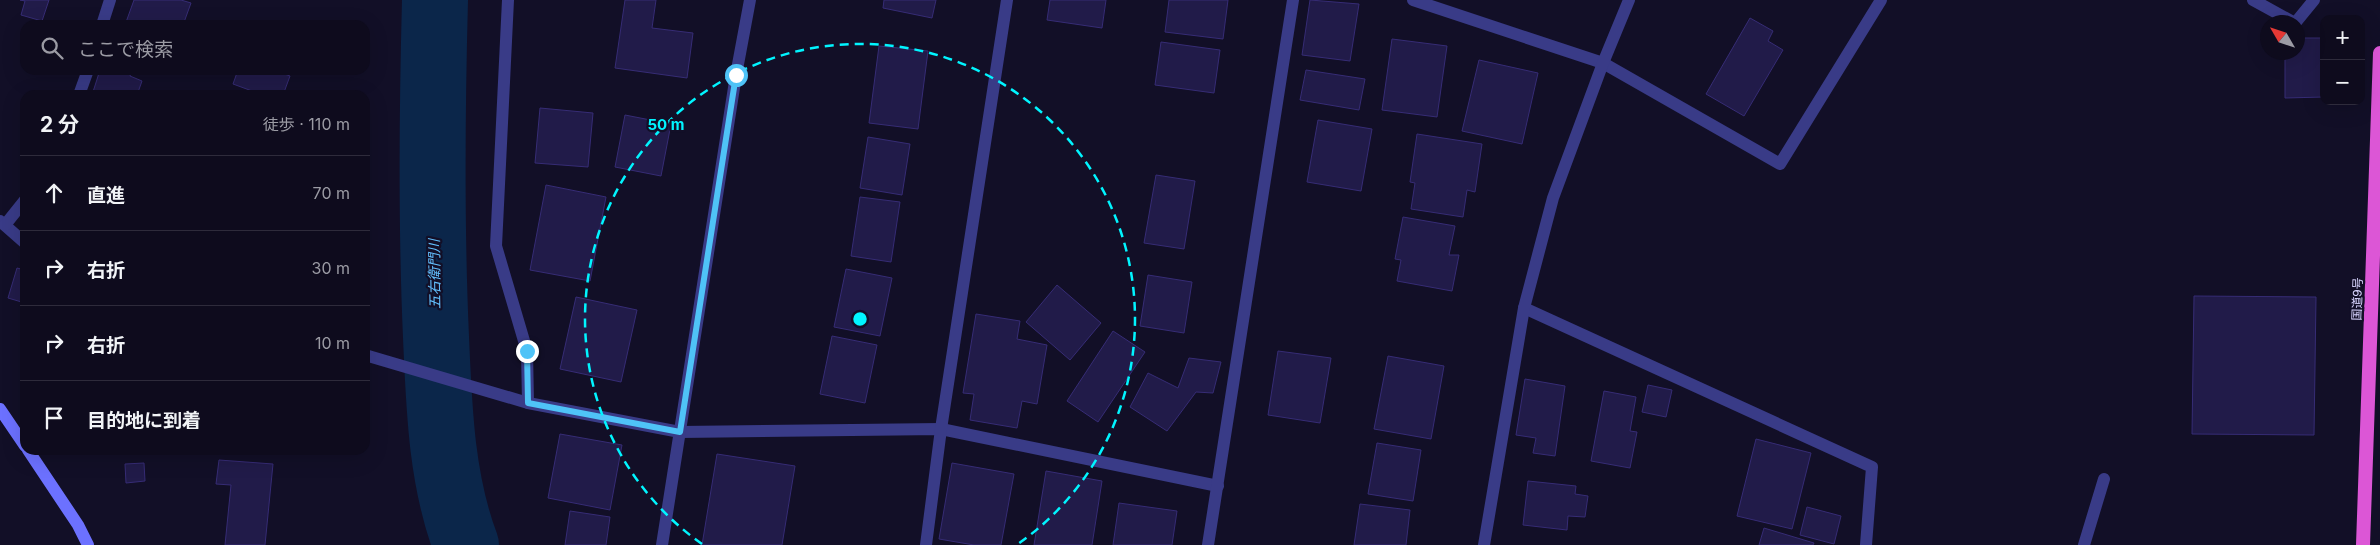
<!DOCTYPE html>
<html lang="ja">
<meta charset="utf-8">
<style>
body{margin:0;font-family:Inter,"Noto Sans JP",sans-serif;background:#1c192a;color:#f1f3f6}
.controls{position:absolute;right:15px;top:15px;display:grid;overflow:hidden;border-radius:10px;box-shadow:0 5px 20px #0002}
.controls button{width:45px;height:45px;display:grid;place-items:center;padding:0;border:0;border-bottom:1px solid #2e2b3b;background:#0e0b1d;color:#f1f3f6;font:25px sans-serif}
.compass{position:absolute;left:2260px;top:15px;width:45px;height:45px;border-radius:50%;background:#0e0b1d;box-shadow:0 5px 20px #0002;rotate:309deg}
.stop{position:absolute;width:15px;height:15px;margin:-11px;border:4px solid #4fc3f7;border-radius:50%;background:#fff}
.stop.end{background:#4fc3f7;border-color:#fff;box-shadow:0 1px 5px #0008}
.list{margin:0;padding:0;list-style:none}
h2{display:flex;justify-content:space-between;align-items:center;height:65px;margin:0;padding:0 20px;font-size:21px}
h2 small{font-size:16px;font-weight:400;color:#9b9ba4}
.list li{display:grid;grid-template-columns:32px 1fr auto;gap:15px;align-items:center;box-sizing:border-box;height:75px;padding:0 20px;border-top:1px solid #2e2b3b}
.list b{display:block;font-size:19px;white-space:nowrap}
.list em{font-size:16px;font-style:normal;color:#9b9ba4}
.icon{flex:none;width:28px;height:28px;fill:none;stroke:currentColor;stroke-width:2;stroke-linecap:round;stroke-linejoin:round}
.map{position:relative;flex:none;width:2380px;height:545px;overflow:hidden}
.search{position:absolute;background:#0e0b1d;box-shadow:0 5px 20px #0002;left:20px;top:20px;width:350px;height:55px;display:flex;align-items:center;gap:12px;box-sizing:border-box;padding:0 18px;border-radius:15px;color:#9b9ba4;font-size:19px}
.panel{position:absolute;background:#0e0b1d;box-shadow:0 5px 20px #0002;left:20px;top:90px;width:350px;height:365px;border-radius:15px}
.map>svg:first-child{display:block}
.lines{fill:none;stroke-linecap:round;stroke-linejoin:round}
.river{stroke:#0b264a;stroke-width:66}
.building{fill:#211b49;stroke:#362c75}
.minor{stroke:#393b87;stroke-width:12}
.tertiary{stroke:#393b87;stroke-width:12}
.secondary{stroke:#6c71ff;stroke-width:12}
.trunk{stroke:#dc56d6;stroke-width:14}
.route{stroke:#4fc3f7;stroke-width:6}
.ring{fill:none;stroke:#01f5ff;stroke-width:2.5;stroke-dasharray:9 6}
.labels{text-anchor:middle;dominant-baseline:central;stroke-width:4.5;stroke-linejoin:round;paint-order:stroke}
.street-label{font-size:12px;fill:#d8d5ff;stroke:#120f27}
.water-label{font-size:14px;font-style:italic;fill:#63c0ff;stroke:#120f27}
.centre{fill:#01f5ff;stroke:#120f27;stroke-width:2.5}
.ring-label{font-size:15px;text-anchor:middle;font-weight:bold;fill:#01f5ff;stroke:#120f27;stroke-width:4.5;stroke-linejoin:round;paint-order:stroke}
</style>
<div class="map">
<svg width="2380" height="545" viewBox="0 0 2380 545">
<rect width="100%" height="100%" fill="#120f27"/>
<g class="lines">
<path class="river" d="M435 0C432 112 431 225 436 337 439 406 441 479 466 545"/>
</g>
<g class="building">
<polygon points="20,0 49,0 42,21 21,15 25,1"/>
<polygon points="134,0 181,0 191,3 183,25 125,25"/>
<polygon points="625,0 656,0 652,28 693,33 687,78 615,68"/>
<polygon points="884,0 936,0 932,18 883,8"/>
<polygon points="1050,0 1106,0 1102,28 1047,20"/>
<polygon points="1169,0 1228,0 1223,39 1165,32"/>
<polygon points="1310,0 1359,4 1350,61 1302,55"/>
<polygon points="1750,18 1773,31 1768,41 1783,50 1744,116 1706,94"/>
<polygon points="2298,38 2324,38 2324,97 2285,98 2285,52 2298,52"/>
<polygon points="1392,39 1447,46 1437,117 1382,110"/>
<polygon points="1161,42 1220,50 1214,93 1155,85"/>
<polygon points="879,46 928,51 918,129 869,123"/>
<polygon points="1479,60 1538,73 1522,144 1462,131"/>
<polygon points="100,70 132,70 130,76 142,81 137,95 92,95"/>
<polygon points="238,70 274,70 290,76 283,95 263,95 233,84"/>
<polygon points="1306,70 1365,79 1359,110 1300,100"/>
<polygon points="540,108 593,113 588,167 535,163"/>
<polygon points="625,115 671,124 661,176 615,167"/>
<polygon points="1318,120 1372,129 1361,191 1307,182"/>
<polygon points="1417,134 1482,144 1475,192 1467,190 1463,217 1411,209 1415,183 1410,182"/>
<polygon points="868,137 910,144 902,195 860,188"/>
<polygon points="1156,175 1195,181 1184,249 1144,243"/>
<polygon points="546,185 606,197 590,281 530,270"/>
<polygon points="860,197 900,202 891,262 851,256"/>
<polygon points="1403,217 1455,226 1449,255 1459,255 1452,291 1397,281 1401,260 1395,259"/>
<polygon points="17,268 25,270 25,303 8,298"/>
<polygon points="846,269 892,278 880,336 834,327"/>
<polygon points="1148,275 1192,282 1184,333 1140,326"/>
<polygon points="1057,285 1101,323 1070,360 1026,322"/>
<polygon points="2194,296 2316,297 2314,435 2192,434"/>
<polygon points="576,297 637,310 621,382 560,369"/>
<polygon points="976,314 1020,321 1017,339 1047,345 1037,404 1022,401 1017,428 970,420 974,394 963,393"/>
<polygon points="1113,331 1145,352 1098,422 1067,401"/>
<polygon points="832,336 877,345 865,403 820,394"/>
<polygon points="1278,351 1331,358 1320,423 1268,415"/>
<polygon points="1388,356 1444,366 1431,439 1374,429"/>
<polygon points="1189,358 1221,362 1213,393 1196,392 1167,431 1130,407 1148,373 1178,388"/>
<polygon points="1525,379 1565,386 1555,456 1533,453 1536,438 1516,435"/>
<polygon points="1648,385 1672,390 1666,417 1642,412"/>
<polygon points="1604,391 1636,397 1630,431 1637,432 1630,468 1591,461"/>
<polygon points="560,434 622,445 610,510 548,498"/>
<polygon points="1756,439 1811,453 1792,529 1737,516"/>
<polygon points="1377,443 1421,450 1413,501 1368,494"/>
<polygon points="717,454 795,466 782,545 702,545"/>
<polygon points="219,460 273,464 265,545 225,545 231,485 216,484"/>
<polygon points="144,463 145,481 126,483 125,464"/>
<polygon points="952,463 1014,474 1001,545 974,545 939,539"/>
<polygon points="1046,471 1102,481 1092,545 1034,545"/>
<polygon points="1528,481 1576,486 1575,494 1588,496 1585,517 1568,516 1567,530 1523,525"/>
<polygon points="1119,503 1177,511 1172,545 1113,545"/>
<polygon points="1360,504 1410,510 1406,545 1354,545"/>
<polygon points="1807,507 1841,516 1834,544 1800,535"/>
<polygon points="570,511 610,517 606,545 565,545"/>
<polygon points="1764,528 1814,543 1813,545 1759,545"/>
</g>
<g class="lines">
<g class="minor">
<polyline points="508,0 496,246 527,351 528,403"/>
<polyline points="1413,0 1603,63 1780,164 1881,0"/>
<polyline points="2253,0 2293,22"/>
<polyline points="2296,22 2314,0"/>
<polyline points="102,25 110,0"/>
<polyline points="79,95 88,70"/>
<polyline points="0,221 25,243"/>
<polyline points="5,225 25,200"/>
<polyline points="1524,308 1872,467 1866,545"/>
<polyline points="365,355 528,403 680,432 941,429 1218,486"/>
<polyline points="926,545 941,429 1007,0"/>
<polyline points="1208,545 1293,0"/>
<polyline points="1484,545 1524,308 1553,198 1603,63 1629,0"/>
<polyline points="2084,545 2104,479"/>
</g>
<polyline class="tertiary" points="662,545 736,75 750,0"/>
<g class="secondary">
<polyline points="0,409 25,446"/>
<polyline points="28,450 78,525 88,545"/>
</g>
<polyline class="trunk" points="2363,545 2380,53"/>
</g>
<g class="lines">
<polyline class="route" points="527,351 528,403 680,432 736,75"/>
</g>
<path class="ring" d="M702 544A275 275 0 1 1 1018 544"/>
<g class="labels">
<g class="street-label">
<text transform="translate(2357 299) rotate(-88)">国道9号</text>
</g>
<g class="water-label">
<text transform="translate(434 274) rotate(-91)">五右衛門川</text>
</g>
</g>
<circle cx="860" cy="319" r="8" class="centre"/>
<g class="ring-label">
<text x="666" y="130">50 m</text>
</g>
</svg>
<div class="controls">
<button>+</button>
<button>−</button>
</div>
<svg class="compass" viewBox="-18 -18 36 36"><path d="M0-13l5 13h-10z" fill="#e53935"/><path d="M0 13l5-13h-10z" fill="#9b9ba4"/></svg>
<div class="stop" style="left:736px;top:75px"></div>
<div class="stop end" style="left:527px;top:351px"></div>
<div class="search"><svg class="icon" aria-label="search" viewBox="0 0 24 24"><circle cx="10" cy="10" r="6"/><path d="M15 15l6 6"/></svg>ここで検索</div>
<section class="panel">
<h2>2 分<small>徒歩 · 110 m</small></h2>
<ul class="list">
<li><svg class="icon" aria-label="ahead" viewBox="0 0 24 24"><path d="M12 20V5M6 11l6-6 6 6"/></svg><div><b>直進</b></div><em>70 m</em></li>
<li><svg class="icon" aria-label="right" viewBox="0 0 24 24"><path d="M7 20v-9h11M14 6l5 5-5 5"/></svg><div><b>右折</b></div><em>30 m</em></li>
<li><svg class="icon" aria-label="right" viewBox="0 0 24 24"><path d="M7 20v-9h11M14 6l5 5-5 5"/></svg><div><b>右折</b></div><em>10 m</em></li>
<li><svg class="icon" aria-label="arrive" viewBox="0 0 24 24"><path d="M6 21V4h12l-3 4 3 4H6"/></svg><div><b>目的地に到着</b></div></li>
</ul>
</section>
</div>
